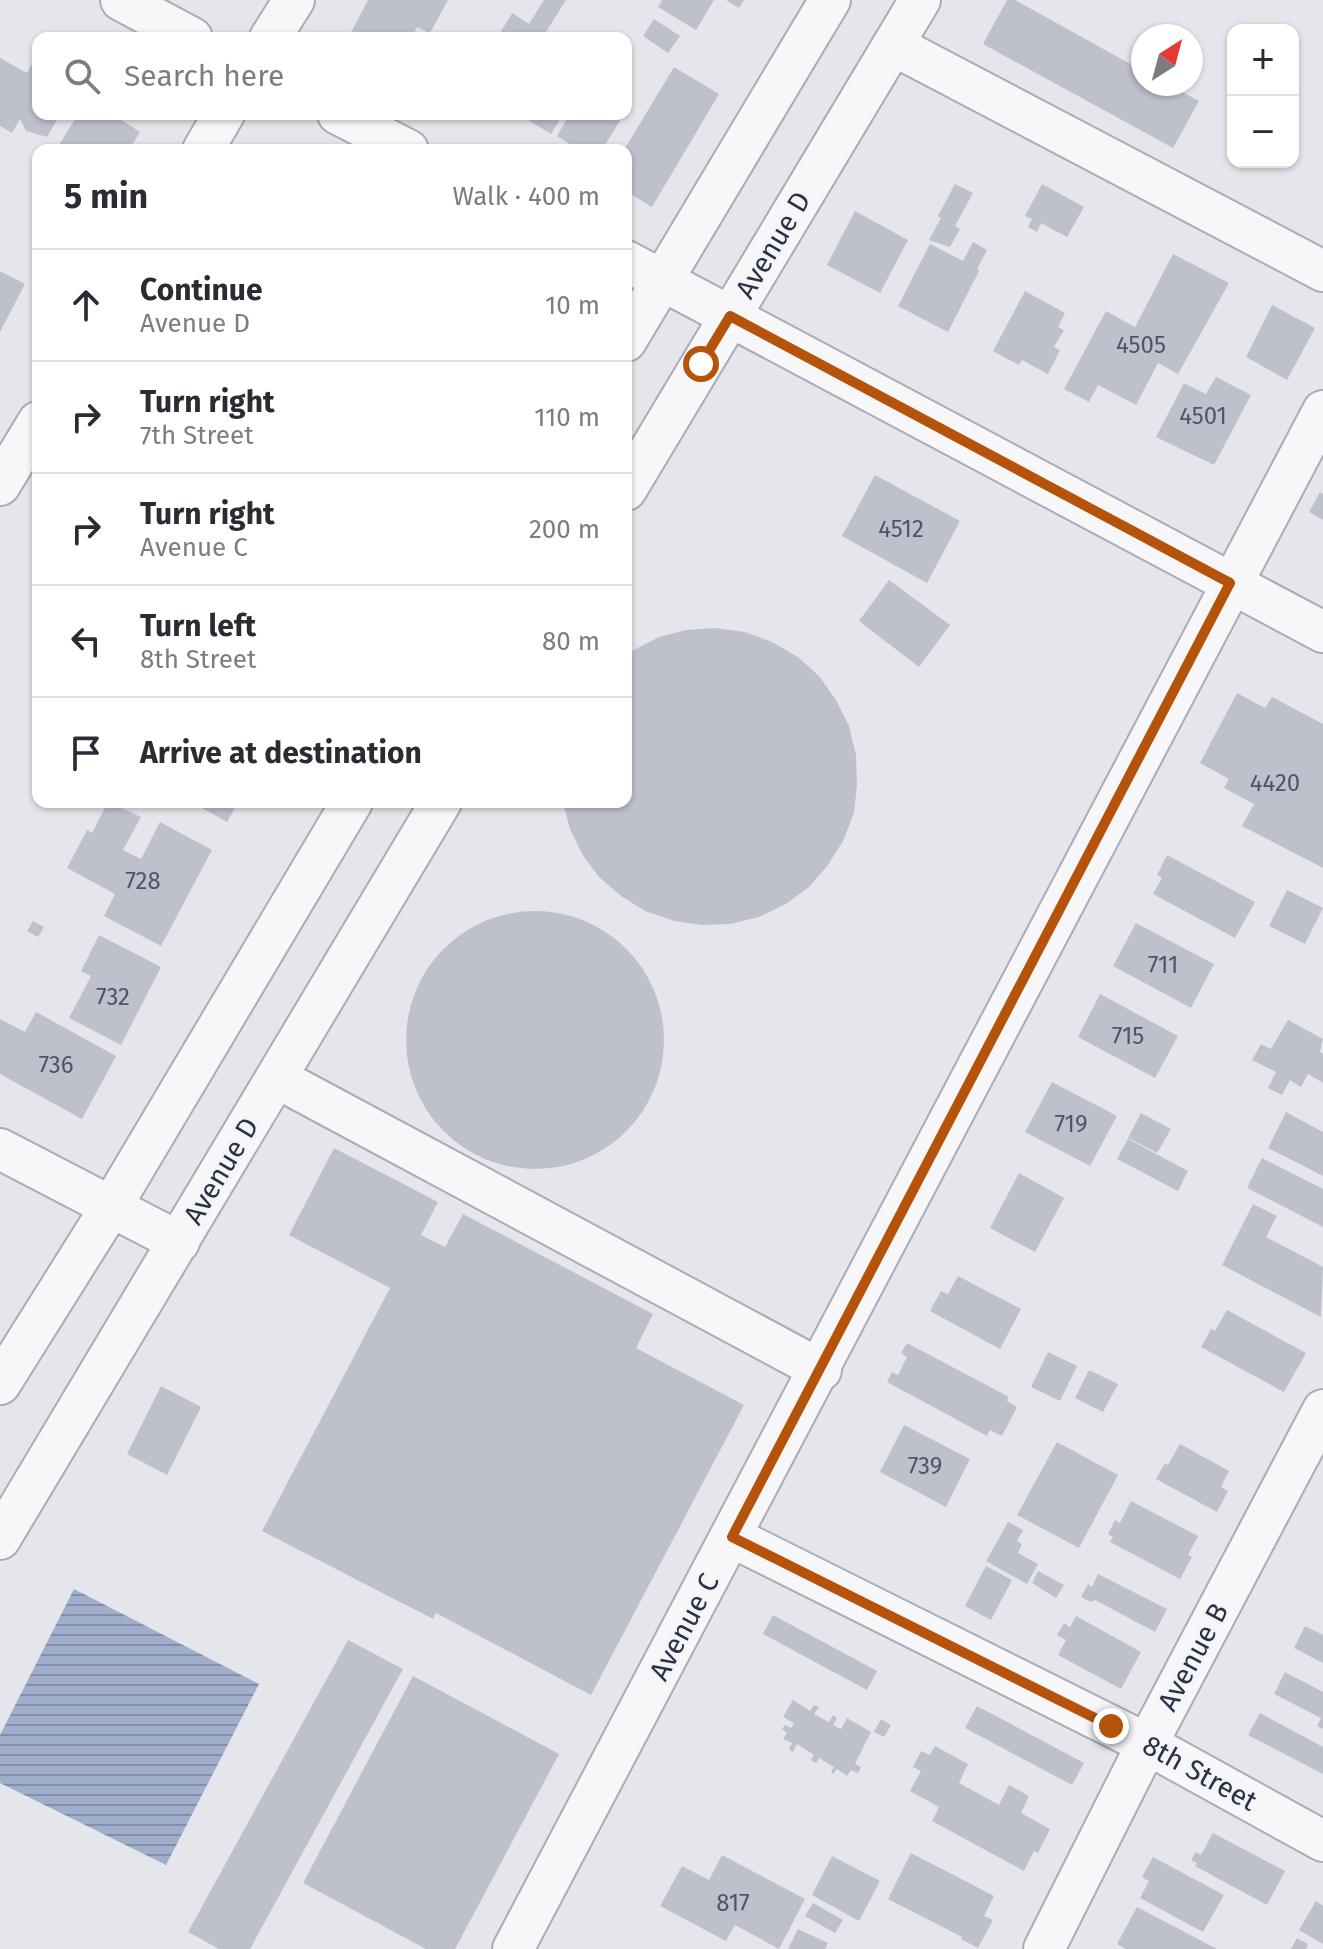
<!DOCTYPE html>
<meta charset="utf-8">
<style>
body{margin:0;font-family:"Fira Sans",sans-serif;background:#f2f2f3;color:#2b2b33}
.controls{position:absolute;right:24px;top:24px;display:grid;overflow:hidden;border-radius:16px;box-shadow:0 2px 6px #0004}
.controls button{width:72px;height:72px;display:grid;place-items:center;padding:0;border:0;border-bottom:2px solid #e1e1e2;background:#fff;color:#2b2b33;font:40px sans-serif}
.compass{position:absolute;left:1131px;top:24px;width:72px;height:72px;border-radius:50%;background:#fff;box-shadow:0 2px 6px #0004;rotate:36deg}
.stop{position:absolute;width:24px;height:24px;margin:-18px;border:6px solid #b45309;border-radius:50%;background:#fff}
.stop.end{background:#b45309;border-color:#fff;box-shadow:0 2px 8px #0008}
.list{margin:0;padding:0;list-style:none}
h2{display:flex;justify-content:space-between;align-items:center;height:104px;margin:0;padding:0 32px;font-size:34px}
h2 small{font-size:26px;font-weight:400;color:#7c7c81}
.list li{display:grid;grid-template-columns:52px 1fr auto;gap:24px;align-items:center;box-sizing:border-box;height:112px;padding:0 32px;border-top:2px solid #e1e1e2}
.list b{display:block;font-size:30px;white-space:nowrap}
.list p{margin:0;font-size:26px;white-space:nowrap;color:#7c7c81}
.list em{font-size:26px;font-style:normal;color:#7c7c81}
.icon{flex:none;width:44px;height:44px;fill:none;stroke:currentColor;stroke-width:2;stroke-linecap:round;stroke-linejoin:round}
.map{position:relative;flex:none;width:1323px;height:1949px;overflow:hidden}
.search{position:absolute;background:#fff;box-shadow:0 2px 6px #0004;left:32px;top:32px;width:600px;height:88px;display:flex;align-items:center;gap:20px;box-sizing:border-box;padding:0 28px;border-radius:16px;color:#7c7c81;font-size:30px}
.panel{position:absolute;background:#fff;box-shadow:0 2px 6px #0004;left:32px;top:144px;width:600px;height:664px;border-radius:16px}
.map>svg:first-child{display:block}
.water{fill:url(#water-rules)}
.building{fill:#bec1cc}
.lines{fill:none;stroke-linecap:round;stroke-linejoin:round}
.minor-casing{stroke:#a9acb6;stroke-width:44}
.minor{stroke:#f7f7fa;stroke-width:40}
.route{stroke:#b45309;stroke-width:10}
.labels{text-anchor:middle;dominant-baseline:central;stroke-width:6;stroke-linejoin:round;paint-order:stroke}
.number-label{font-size:24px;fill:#505566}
.street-label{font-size:28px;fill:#2b3144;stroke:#f4f5f9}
</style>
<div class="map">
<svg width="1323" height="1949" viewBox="0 0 1323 1949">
<defs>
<pattern id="water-rules" width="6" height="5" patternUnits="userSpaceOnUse" patternTransform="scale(2)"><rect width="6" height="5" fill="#9fafcb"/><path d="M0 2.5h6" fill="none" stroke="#828fa6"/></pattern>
</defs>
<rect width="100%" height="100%" fill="#e4e6ec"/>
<polygon class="water" points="74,1589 259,1684 166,1865 0,1783 0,1735"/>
<g class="building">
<polygon points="368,0 448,0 430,33 417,27 412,38 348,38"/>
<polygon points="544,0 566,0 546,32 550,34 548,38 497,38 512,13 529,24"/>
<polygon points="662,0 714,0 696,30 658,7"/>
<polygon points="726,0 744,0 739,8"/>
<polygon points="1007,0 1015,0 1143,71 1143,84 1167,84 1199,101 1173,148 983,44"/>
<polygon points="654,19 680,36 668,53 643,36"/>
<polygon points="38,53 38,114 60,114 47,137 26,131 20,119 12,133 0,126 0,58 27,73"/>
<polygon points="674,67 719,94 652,207 626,191 624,150"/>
<polygon points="78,114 112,114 140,132 129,150 56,150"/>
<polygon points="518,114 563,114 551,134"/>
<polygon points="570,114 624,114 602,150 575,150 576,148 557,136"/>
<polygon points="955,184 973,193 955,226 960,229 950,247 929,240 941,218 938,216"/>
<polygon points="1042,184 1084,207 1067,237 1041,223 1037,232 1028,227 1032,219 1025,216"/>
<polygon points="855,211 908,240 880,293 827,265"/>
<polygon points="973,242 987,250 977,269 979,271 948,332 898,306 930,244 963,261"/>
<polygon points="1173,254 1229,283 1178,374 1158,363 1136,405 1098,385 1089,402 1064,389 1106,311 1135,327"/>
<polygon points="0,271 25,284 0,332"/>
<polygon points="1025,291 1065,313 1058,327 1064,330 1054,347 1060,350 1048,374 1022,360 1019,365 993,351"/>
<polygon points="1272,305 1315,328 1287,380 1246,357"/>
<polygon points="1216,377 1251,395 1214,465 1156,437 1184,383 1206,394"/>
<polygon points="875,475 960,521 927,583 842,536"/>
<polygon points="1320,492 1323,494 1323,520 1309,512"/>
<polygon points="889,580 950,625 919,667 859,621"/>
<polygon points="715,628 745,632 772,642 798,657 819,676 836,700 849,726 856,755 857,784 854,813 843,841 828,865 809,887 786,904 759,917 730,924 702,925 674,921 645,911 621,896 599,877 582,854 570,829 563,802 626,802 626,654 659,637 686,630"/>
<polygon points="1237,693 1265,708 1272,697 1323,724 1323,868 1242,826 1254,804 1224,788 1229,779 1200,763"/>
<polygon points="108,802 141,817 123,850 141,859 160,822 212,850 161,946 104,916 115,894 67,868 87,830 92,833"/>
<polygon points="191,802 238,802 227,822"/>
<polygon points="1167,855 1255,902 1235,938 1153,894 1162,878 1157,875"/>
<polygon points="1287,890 1323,908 1305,944 1269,926"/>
<circle cx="535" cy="1040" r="129"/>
<polygon points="33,921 44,927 38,937 27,931"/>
<polygon points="1136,923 1214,964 1191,1008 1113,966"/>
<polygon points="99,935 161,967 121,1045 69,1018 91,976 81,971"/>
<polygon points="1100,994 1178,1036 1155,1078 1078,1037"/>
<polygon points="36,1012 116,1056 82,1119 0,1074 0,1019 25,1032"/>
<polygon points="1288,1020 1323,1039 1320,1052 1323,1054 1323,1083 1308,1074 1301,1087 1290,1080 1282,1095 1268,1088 1276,1072 1252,1060 1261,1044 1271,1049"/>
<polygon points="1052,1082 1117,1116 1090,1166 1025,1132"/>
<polygon points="1286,1112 1323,1132 1323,1176 1268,1148"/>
<polygon points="1141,1113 1171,1129 1157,1153 1128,1138"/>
<polygon points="1128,1139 1188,1171 1178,1191 1117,1159"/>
<polygon points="334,1148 438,1202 421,1235 445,1247 463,1214 653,1314 636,1348 744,1405 591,1695 436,1613 433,1619 262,1531 390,1288 289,1235"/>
<polygon points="1262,1158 1323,1189 1323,1227 1247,1188"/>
<polygon points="1019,1173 1064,1198 1035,1252 990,1228"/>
<polygon points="1253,1204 1277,1216 1266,1237 1323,1267 1321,1317 1222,1265"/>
<polygon points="958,1276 1021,1309 1000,1349 930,1311 941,1291 948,1294"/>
<polygon points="1227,1310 1306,1353 1284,1392 1201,1347 1211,1329 1215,1331"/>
<polygon points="907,1343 1009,1397 1007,1401 1017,1407 1002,1436 990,1430 987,1436 887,1382 892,1372 898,1375 907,1357 901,1353"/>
<polygon points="1048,1352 1077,1366 1060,1401 1031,1387"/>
<polygon points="1089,1370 1118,1384 1103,1412 1075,1398"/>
<polygon points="161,1386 201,1407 167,1475 127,1454"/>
<polygon points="904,1425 970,1459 946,1507 880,1472"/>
<polygon points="1057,1442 1118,1475 1079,1548 1017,1515"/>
<polygon points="1180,1444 1229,1471 1221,1487 1228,1491 1217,1512 1156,1479 1165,1463 1168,1465"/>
<polygon points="1131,1501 1198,1536 1188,1555 1192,1557 1180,1579 1110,1542 1113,1537 1108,1534 1115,1520 1120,1523"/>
<polygon points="1008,1522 1023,1530 1017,1541 1022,1544 1018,1553 1038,1564 1027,1584 986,1561"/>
<polygon points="986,1566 1012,1580 991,1620 965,1606"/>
<polygon points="1038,1571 1064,1585 1056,1598 1032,1583"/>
<polygon points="1098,1574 1167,1609 1155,1632 1095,1600 1091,1602 1081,1597 1088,1584 1092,1587"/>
<polygon points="773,1615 877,1671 867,1690 763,1634"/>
<polygon points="1076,1616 1141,1652 1121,1689 1058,1655 1066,1640 1057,1635 1064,1623 1070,1627"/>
<polygon points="1305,1626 1323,1635 1323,1663 1294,1648"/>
<polygon points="348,1640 403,1669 250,1949 219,1949 188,1932"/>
<polygon points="1285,1672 1323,1692 1323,1729 1317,1726 1321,1718 1274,1694"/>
<polygon points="413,1676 559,1754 455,1949 426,1949 303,1883"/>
<polygon points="793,1700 810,1711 814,1705 819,1707 814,1714 829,1722 833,1715 837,1718 833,1725 841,1729 847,1718 871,1732 855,1764 861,1767 858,1773 851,1770 847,1776 837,1769 833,1774 831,1772 834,1767 819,1758 816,1763 811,1760 814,1755 797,1744 793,1752 789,1749 792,1743 783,1739 787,1733 782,1729 785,1725 791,1728 794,1723 783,1717"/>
<polygon points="977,1706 1084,1763 1072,1785 965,1728"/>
<polygon points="1260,1713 1323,1747 1323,1774 1248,1735"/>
<polygon points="881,1719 891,1725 884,1737 874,1732"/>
<polygon points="935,1746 968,1764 959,1783 999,1805 1009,1785 1029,1796 1021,1813 1050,1829 1038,1853 1034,1851 1024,1871 932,1821 939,1807 910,1791 921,1771 913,1767 921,1751 930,1755"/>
<polygon points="1213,1833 1285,1871 1267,1905 1195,1866 1197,1863 1191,1860 1196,1852 1201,1855"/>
<polygon points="911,1853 994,1896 984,1916 993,1920 978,1948 961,1939 962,1937 888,1899"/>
<polygon points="722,1855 805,1899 779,1949 735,1925 726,1941 660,1906 682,1866 709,1880"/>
<polygon points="832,1856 880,1881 859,1921 812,1895"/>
<polygon points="1153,1857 1224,1895 1203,1932 1140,1898 1149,1881 1142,1877"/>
<polygon points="1316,1901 1323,1906 1323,1944 1299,1930"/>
<polygon points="813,1903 843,1920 835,1933 805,1916"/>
<polygon points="1137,1907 1217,1949 1126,1949 1117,1944"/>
<polygon points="798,1929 828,1943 825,1949 788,1949"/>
<polygon points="1297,1938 1308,1944 1306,1949 1291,1949"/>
</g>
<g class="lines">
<g class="minor-casing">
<g id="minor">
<polyline points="121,0 192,38"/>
<polyline points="270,38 294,0"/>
<polyline points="893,45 1323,271"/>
<polyline points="338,114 408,150"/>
<polyline points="203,150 224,114"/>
<polyline points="626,261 1323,632"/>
<polyline points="626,341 830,0"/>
<polyline points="0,485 38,422"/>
<polyline points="626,490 920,0"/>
<polyline points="277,1078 821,1370"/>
<polyline points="0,1149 179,1242"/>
<polyline points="0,1384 111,1207 352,802"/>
<polyline points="732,1537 1147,1744 1323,1841"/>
<polyline points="0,1539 441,802"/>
<polyline points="513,1949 1323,411"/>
<polyline points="1044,1949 1147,1744 1323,1410"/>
</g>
</g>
<use href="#minor" class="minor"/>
</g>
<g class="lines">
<polyline class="route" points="701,364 730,316 1230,583 732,1537 1111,1726"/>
</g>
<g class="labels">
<g class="number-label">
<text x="1141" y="345">4505</text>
<text x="1203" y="416">4501</text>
<text x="901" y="529">4512</text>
<text x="1275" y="783">4420</text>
<text x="143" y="881">728</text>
<text x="1163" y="965">711</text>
<text x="113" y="997">732</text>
<text x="1128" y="1036">715</text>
<text x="56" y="1065">736</text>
<text x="1071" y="1124">719</text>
<text x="925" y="1466">739</text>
<text x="733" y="1903">817</text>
</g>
<g class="street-label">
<text transform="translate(773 245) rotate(-59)">Avenue D</text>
<text transform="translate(221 1171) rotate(-59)">Avenue D</text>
<text transform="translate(684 1627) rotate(-62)">Avenue C</text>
<text transform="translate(1193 1657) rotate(-62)">Avenue B</text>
<text transform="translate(1200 1773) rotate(29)">8th Street</text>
</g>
</g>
</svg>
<div class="controls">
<button>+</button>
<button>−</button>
</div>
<svg class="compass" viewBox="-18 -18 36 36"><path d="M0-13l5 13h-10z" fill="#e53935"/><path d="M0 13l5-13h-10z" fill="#7c7c81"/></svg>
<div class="stop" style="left:701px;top:364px"></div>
<div class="stop end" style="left:1111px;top:1726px"></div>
<div class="search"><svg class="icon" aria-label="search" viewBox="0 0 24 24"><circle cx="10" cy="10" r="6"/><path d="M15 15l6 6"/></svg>Search here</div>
<section class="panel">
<h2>5 min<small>Walk · 400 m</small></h2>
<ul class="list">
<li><svg class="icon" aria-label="ahead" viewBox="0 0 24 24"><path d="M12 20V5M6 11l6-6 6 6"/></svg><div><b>Continue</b><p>Avenue D</p></div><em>10 m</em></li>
<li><svg class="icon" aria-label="right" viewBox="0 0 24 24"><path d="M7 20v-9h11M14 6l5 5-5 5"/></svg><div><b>Turn right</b><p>7th Street</p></div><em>110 m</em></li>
<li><svg class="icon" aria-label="right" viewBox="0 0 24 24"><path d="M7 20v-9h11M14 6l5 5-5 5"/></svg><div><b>Turn right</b><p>Avenue C</p></div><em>200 m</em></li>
<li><svg class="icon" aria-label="left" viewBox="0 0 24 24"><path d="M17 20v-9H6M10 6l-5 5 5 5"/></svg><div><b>Turn left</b><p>8th Street</p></div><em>80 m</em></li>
<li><svg class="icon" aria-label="arrive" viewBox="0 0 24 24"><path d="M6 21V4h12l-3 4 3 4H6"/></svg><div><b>Arrive at destination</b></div></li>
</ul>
</section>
</div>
